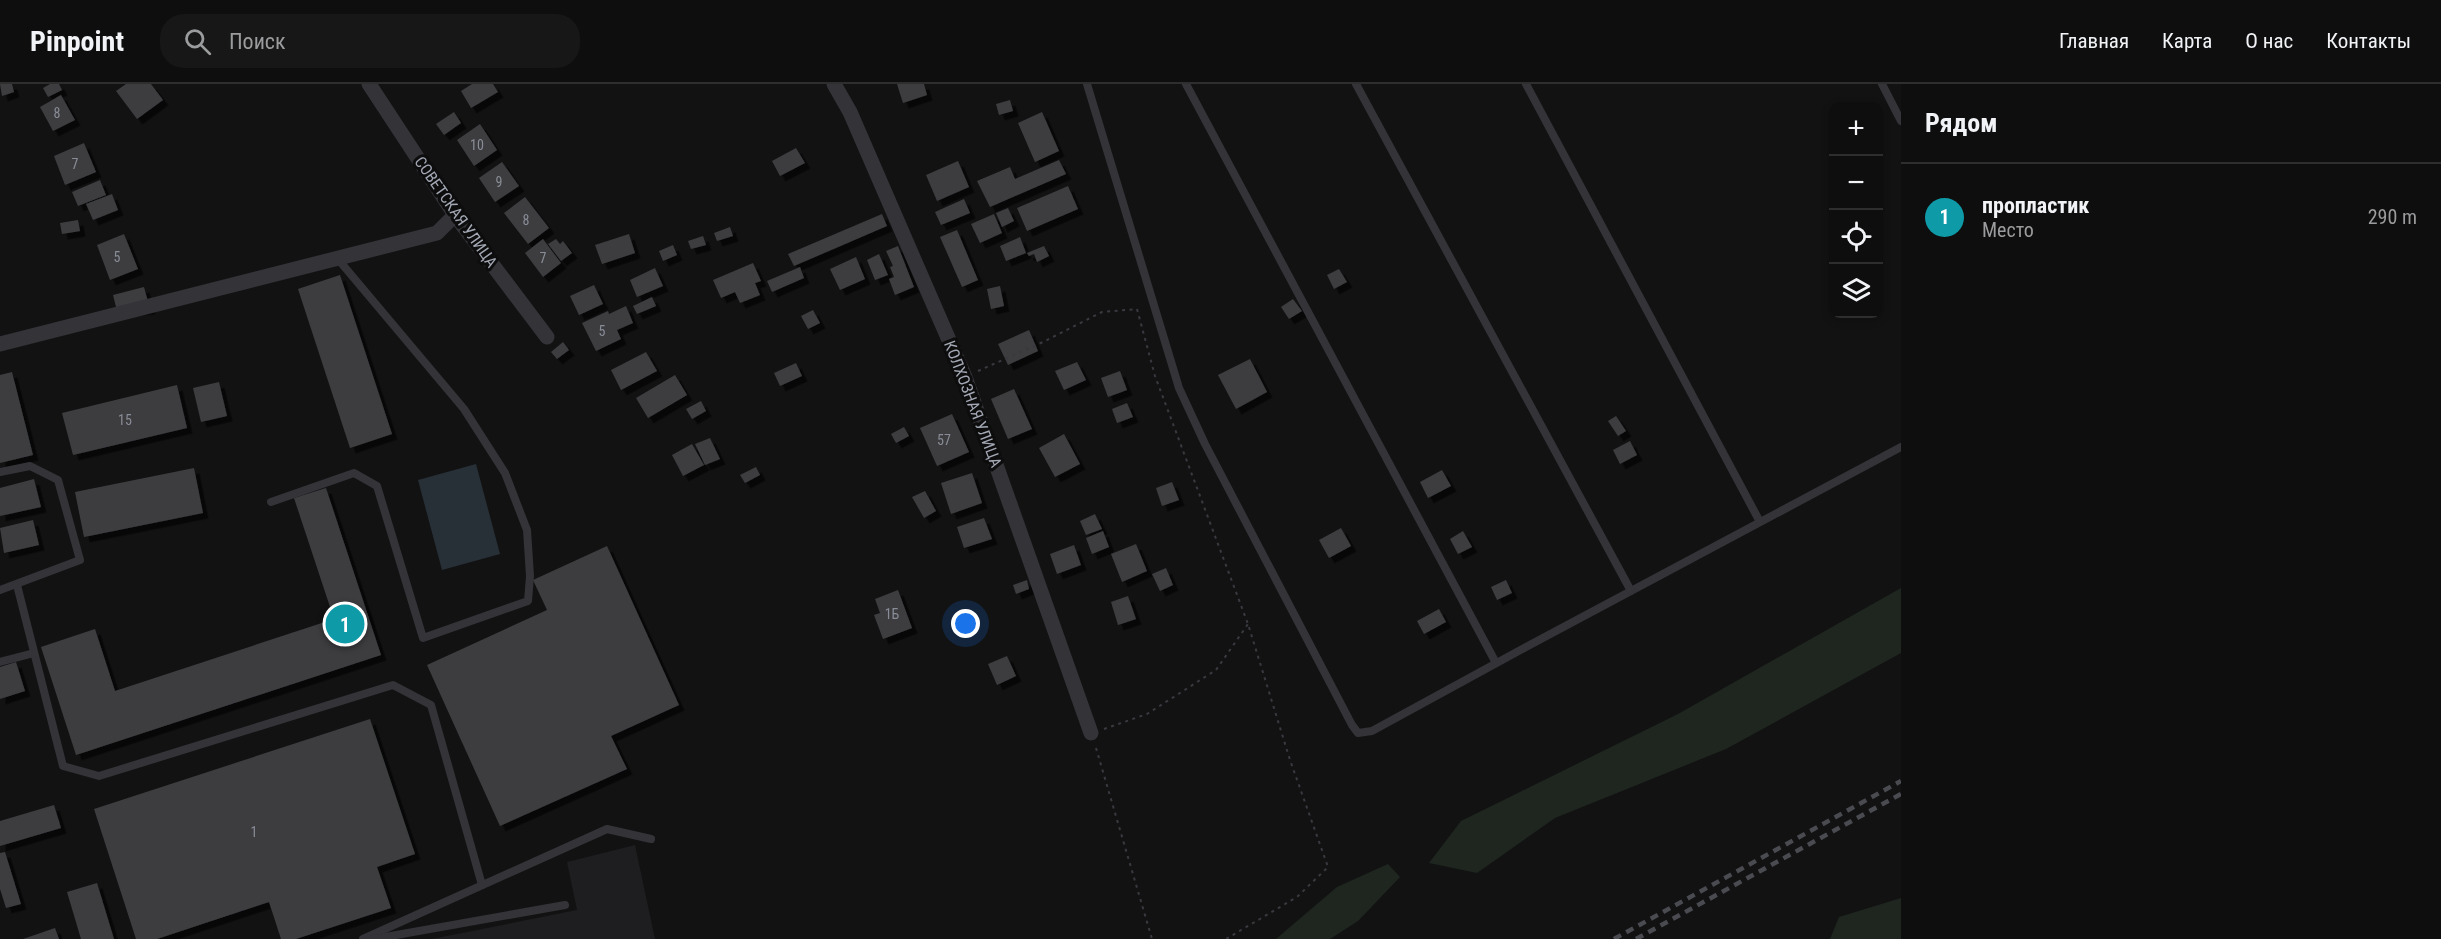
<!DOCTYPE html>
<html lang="ru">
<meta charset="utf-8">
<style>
body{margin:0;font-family:"Roboto Condensed",sans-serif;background:#171717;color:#f1f3f6}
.controls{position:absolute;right:18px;top:18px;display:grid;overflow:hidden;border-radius:12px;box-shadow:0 3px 9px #0003}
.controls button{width:54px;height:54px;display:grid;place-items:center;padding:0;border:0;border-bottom:2px solid #2e2e2e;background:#0e0e0e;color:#f1f3f6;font:30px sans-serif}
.you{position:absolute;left:966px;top:540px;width:21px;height:21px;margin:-15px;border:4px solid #fff;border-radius:50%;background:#1a73e8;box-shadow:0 0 0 9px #1a73e833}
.badge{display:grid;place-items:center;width:39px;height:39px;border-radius:50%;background:#efb52e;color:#fff;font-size:20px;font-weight:700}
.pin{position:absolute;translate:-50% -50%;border:3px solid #fff;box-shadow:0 2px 6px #0006}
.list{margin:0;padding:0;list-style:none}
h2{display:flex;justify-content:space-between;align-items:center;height:78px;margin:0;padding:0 24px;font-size:26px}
h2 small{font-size:20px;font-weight:400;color:#9b9c9e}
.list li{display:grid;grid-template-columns:39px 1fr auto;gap:18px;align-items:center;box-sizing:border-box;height:108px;padding:0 24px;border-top:2px solid #2e2e2e}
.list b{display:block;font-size:22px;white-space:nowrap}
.list p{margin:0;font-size:20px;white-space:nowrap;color:#9b9c9e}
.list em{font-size:20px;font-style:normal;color:#9b9c9e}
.icon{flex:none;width:33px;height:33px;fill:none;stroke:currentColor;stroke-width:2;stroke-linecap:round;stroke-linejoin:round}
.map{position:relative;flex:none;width:1901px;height:855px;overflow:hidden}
header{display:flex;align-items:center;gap:36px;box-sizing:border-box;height:84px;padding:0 30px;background:#0e0e0e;border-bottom:2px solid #2e2e2e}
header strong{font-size:28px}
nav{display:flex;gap:33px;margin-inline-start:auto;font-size:21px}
.search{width:420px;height:54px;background:#171717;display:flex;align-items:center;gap:15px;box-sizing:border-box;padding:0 21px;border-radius:24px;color:#9b9c9e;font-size:22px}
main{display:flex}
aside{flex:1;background:#0e0e0e}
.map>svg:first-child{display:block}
.built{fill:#1e1e20}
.green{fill:#1e261f}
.water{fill:#283037}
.building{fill:#3c3d40;filter:url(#shadow)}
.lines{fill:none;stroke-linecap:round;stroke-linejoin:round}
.path{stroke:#393a3f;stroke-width:2;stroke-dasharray:3 4.5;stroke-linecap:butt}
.service{stroke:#333338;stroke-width:8}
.minor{stroke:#333338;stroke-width:15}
.rail{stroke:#4a4b51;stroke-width:4.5;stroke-dasharray:8 6;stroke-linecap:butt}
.labels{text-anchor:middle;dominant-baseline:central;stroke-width:6;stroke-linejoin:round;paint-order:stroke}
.number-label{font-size:14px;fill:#898d97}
.street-label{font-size:16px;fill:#a3a8b4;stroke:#0d0d0e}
</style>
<header>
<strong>Pinpoint</strong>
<div class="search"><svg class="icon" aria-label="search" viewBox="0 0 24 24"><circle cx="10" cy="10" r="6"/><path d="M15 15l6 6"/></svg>Поиск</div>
<nav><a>Главная</a><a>Карта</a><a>О нас</a><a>Контакты</a></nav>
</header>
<main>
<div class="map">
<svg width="1901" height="855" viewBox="0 0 1901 855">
<defs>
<filter id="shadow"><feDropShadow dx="5.5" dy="5.5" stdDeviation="0" flood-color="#0009"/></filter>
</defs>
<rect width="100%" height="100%" fill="#121213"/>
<polygon class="built" points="635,761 655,855 432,855 577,826 567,778"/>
<g class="green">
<polygon points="1901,504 1901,569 1726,665 1555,734 1477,789 1429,779 1461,737 1678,630"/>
<polygon points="1388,780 1400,793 1358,837 1330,855 1276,855 1337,803"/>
<polygon points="1901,814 1901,855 1830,855 1839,833"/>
</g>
<polygon class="water" points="476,380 500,470 442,486 418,396"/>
<g class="building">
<polygon points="0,0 12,0 14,8 2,12"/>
<polygon points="50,0 59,0 62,6 48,13 43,4"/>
<polygon points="126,0 151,0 163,16 137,35 116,7"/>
<polygon points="472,0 493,0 498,8 471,24 461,7"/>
<polygon points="897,0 924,0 927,11 903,19"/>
<polygon points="61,11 75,36 53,47 40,23"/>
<polygon points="1010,16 1013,27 999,31 996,20"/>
<polygon points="454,28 461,39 444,51 436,40"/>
<polygon points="1042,28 1059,67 1035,78 1018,39"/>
<polygon points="480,40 497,66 474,82 457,56"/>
<polygon points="84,59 96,88 65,101 54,72"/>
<polygon points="796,64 805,79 780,92 772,77"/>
<polygon points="1059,76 1066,90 990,123 977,97 1010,83 1015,95"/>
<polygon points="958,77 969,103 937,117 926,91"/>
<polygon points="502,78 519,102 495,118 479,94"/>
<polygon points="100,96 106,111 78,122 72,108"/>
<polygon points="1068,102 1078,125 1027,147 1017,124"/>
<polygon points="112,110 118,126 93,136 86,120"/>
<polygon points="525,113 549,144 528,160 504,129"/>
<polygon points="964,115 970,129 941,141 935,128"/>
<polygon points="1008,124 1014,137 1002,143 996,129"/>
<polygon points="882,130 887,142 794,182 788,170"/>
<polygon points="994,130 1002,149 980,159 971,140"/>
<polygon points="78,136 80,147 62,150 60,139"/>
<polygon points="730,143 733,152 717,157 714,149"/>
<polygon points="957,146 978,196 962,203 940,153"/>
<polygon points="124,150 138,185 110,196 97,161"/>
<polygon points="629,150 635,169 602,180 595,161"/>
<polygon points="703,152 706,161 691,165 688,157"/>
<polygon points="1020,153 1026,169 1006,177 1000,162"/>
<polygon points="543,155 561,179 543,193 525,169"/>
<polygon points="556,155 560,160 563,157 572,169 561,177 548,160"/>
<polygon points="673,161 677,171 663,177 659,167"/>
<polygon points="898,162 914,203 895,211 889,195 894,193 890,183 893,182 886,167"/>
<polygon points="1044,162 1049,172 1037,178 1034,170 1029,172 1027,169"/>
<polygon points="879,170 888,191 875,196 867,176"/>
<polygon points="856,173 865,195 840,206 830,185"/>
<polygon points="753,179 761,197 755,199 760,211 740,219 735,208 721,214 713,196"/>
<polygon points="800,183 804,194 772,208 767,197"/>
<polygon points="655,184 663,202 637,213 630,196"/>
<polygon points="1339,185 1347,198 1334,205 1327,191"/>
<polygon points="340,191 392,350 350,364 298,205"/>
<polygon points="594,201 603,220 579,231 570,212"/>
<polygon points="1000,202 1004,222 991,225 987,205"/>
<polygon points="144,203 150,225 117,227 113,211"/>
<polygon points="652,213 656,222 637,230 633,222"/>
<polygon points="1293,215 1302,227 1289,235 1281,223"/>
<polygon points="626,222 633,239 617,246 621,255 596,267 582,239 608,227 609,230"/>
<polygon points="813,226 820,239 808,245 801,232"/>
<polygon points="1029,246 1038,267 1008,281 998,260"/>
<polygon points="563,258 569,266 557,275 551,268"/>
<polygon points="646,268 657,287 621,306 611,286"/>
<polygon points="1250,275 1267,308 1236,325 1218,291"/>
<polygon points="1077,278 1086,296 1064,306 1055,287"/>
<polygon points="796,279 802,292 780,302 774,289"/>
<polygon points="1120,287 1127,306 1108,313 1101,294"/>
<polygon points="12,288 33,371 0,379 0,291"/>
<polygon points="675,291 687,311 648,334 636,314"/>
<polygon points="219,298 227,332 201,338 193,304"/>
<polygon points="177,301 187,344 73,371 62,329"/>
<polygon points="1014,305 1032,345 1008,355 991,315"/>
<polygon points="701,317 706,327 692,335 686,325"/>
<polygon points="1127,319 1133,333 1117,339 1112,325"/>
<polygon points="952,330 969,368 937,382 920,344"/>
<polygon points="1616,332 1626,347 1618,352 1608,337"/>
<polygon points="904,343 909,352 896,359 891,350"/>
<polygon points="1064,350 1080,380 1055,393 1039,364"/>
<polygon points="710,354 720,375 705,381 695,360"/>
<polygon points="1630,357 1637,371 1620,380 1613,366"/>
<polygon points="692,360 704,381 683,392 672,371"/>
<polygon points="756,383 760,391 745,399 740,391"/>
<polygon points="194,384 203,429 84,453 75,408"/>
<polygon points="1442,386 1451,402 1428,414 1420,398"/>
<polygon points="972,389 982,419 951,430 941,399"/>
<polygon points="34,395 41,423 0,432 0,404"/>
<polygon points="1172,398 1179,416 1162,422 1156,404"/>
<polygon points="326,404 381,571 76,671 41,563 95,545 115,607 334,535 294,414"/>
<polygon points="925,407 936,427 924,434 912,413"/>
<polygon points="1095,430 1102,445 1086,451 1080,437"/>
<polygon points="984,434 992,455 964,464 957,443"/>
<polygon points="33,436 39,461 4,469 0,444"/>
<polygon points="1341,444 1351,462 1329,474 1319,456"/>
<polygon points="1103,447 1109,463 1092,470 1086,454"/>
<polygon points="1463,447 1472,463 1458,470 1450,455"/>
<polygon points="1136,460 1147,487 1122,498 1111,470"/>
<polygon points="1074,461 1081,481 1057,490 1050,470"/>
<polygon points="607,462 679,621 611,652 627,685 500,742 427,581 547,526 533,496"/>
<polygon points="1166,484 1173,501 1160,507 1152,490"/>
<polygon points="1027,496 1029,505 1016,510 1013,501"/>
<polygon points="1506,496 1512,509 1497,516 1491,503"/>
<polygon points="898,506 912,544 883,555 874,531 880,529 875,515"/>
<polygon points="1128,512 1136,535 1118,541 1111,518"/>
<polygon points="1439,525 1446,538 1424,550 1417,537"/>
<polygon points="1007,572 1016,592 997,601 988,580"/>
<polygon points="16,578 25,607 0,615 0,583"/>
<polygon points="370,635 415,770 377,783 391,824 296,855 281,855 269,818 157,855 136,855 94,725"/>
<polygon points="54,721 61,744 0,762 0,737"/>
<polygon points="5,768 21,820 6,824 0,805 0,769"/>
<polygon points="97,799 114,855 81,855 67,808"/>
<polygon points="55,844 59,855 23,855"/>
</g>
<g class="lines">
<g class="path">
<polyline points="978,287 1043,258 1102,228 1137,225 1155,292 1248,540 1290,676 1328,783 1297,813 1226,855"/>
<polyline points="1104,645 1147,630 1216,586 1248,540"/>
<polyline points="1096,664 1152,855"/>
</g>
<g class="service">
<polyline points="1087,0 1179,304 1205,360 1352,641 1358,649 1372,647 1526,563 1901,363"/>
<polyline points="1186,0 1496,579"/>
<polyline points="1356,0 1631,507"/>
<polyline points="1526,0 1760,438"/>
<polyline points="1882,0 1901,37"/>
<polyline points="0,388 30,382 58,396 80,476 0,506"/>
<polyline points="271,418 354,389 377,402 423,554 528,517 530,492 527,446 505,389 464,325 337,174"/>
<polyline points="17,501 63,682 99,692 393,601 431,621 482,801"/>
<polyline points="0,578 34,569"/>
<polyline points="363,855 607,745 651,755"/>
<polyline points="374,855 565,821"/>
</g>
<g class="minor">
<polyline points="369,0 455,131 547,253"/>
<polyline points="834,0 850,28 965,293 1091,649"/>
<polyline points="0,260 437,149 455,131"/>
</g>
<g class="rail">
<polyline points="1614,855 1901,697"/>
<polyline points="1636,855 1901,710"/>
</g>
</g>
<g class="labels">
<g class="number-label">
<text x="57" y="29">8</text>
<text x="477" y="61">10</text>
<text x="75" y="80">7</text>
<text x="499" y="98">9</text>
<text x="526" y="136">8</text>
<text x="117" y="173">5</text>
<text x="543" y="174">7</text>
<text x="602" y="247">5</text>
<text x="125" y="336">15</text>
<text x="944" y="356">57</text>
<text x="892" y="530">1Б</text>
<text x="254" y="748">1</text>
</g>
<g class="street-label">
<text transform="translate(456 128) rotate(55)">СОВЕТСКАЯ УЛИЦА</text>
<text transform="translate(973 320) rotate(69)">КОЛХОЗНАЯ УЛИЦА</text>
</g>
</g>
</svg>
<div class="controls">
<button>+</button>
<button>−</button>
<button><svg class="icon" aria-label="locate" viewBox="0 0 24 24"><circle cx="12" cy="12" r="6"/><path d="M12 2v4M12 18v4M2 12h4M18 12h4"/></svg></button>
<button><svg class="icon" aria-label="layers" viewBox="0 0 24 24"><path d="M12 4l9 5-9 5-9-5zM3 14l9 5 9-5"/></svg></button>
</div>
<div class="you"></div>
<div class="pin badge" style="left:345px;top:540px;background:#0f9aa8">1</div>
</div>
<aside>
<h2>Рядом<small></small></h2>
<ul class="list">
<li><span class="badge" style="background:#0f9aa8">1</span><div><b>пропластик</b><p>Место</p></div><em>290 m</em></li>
</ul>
</aside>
</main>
